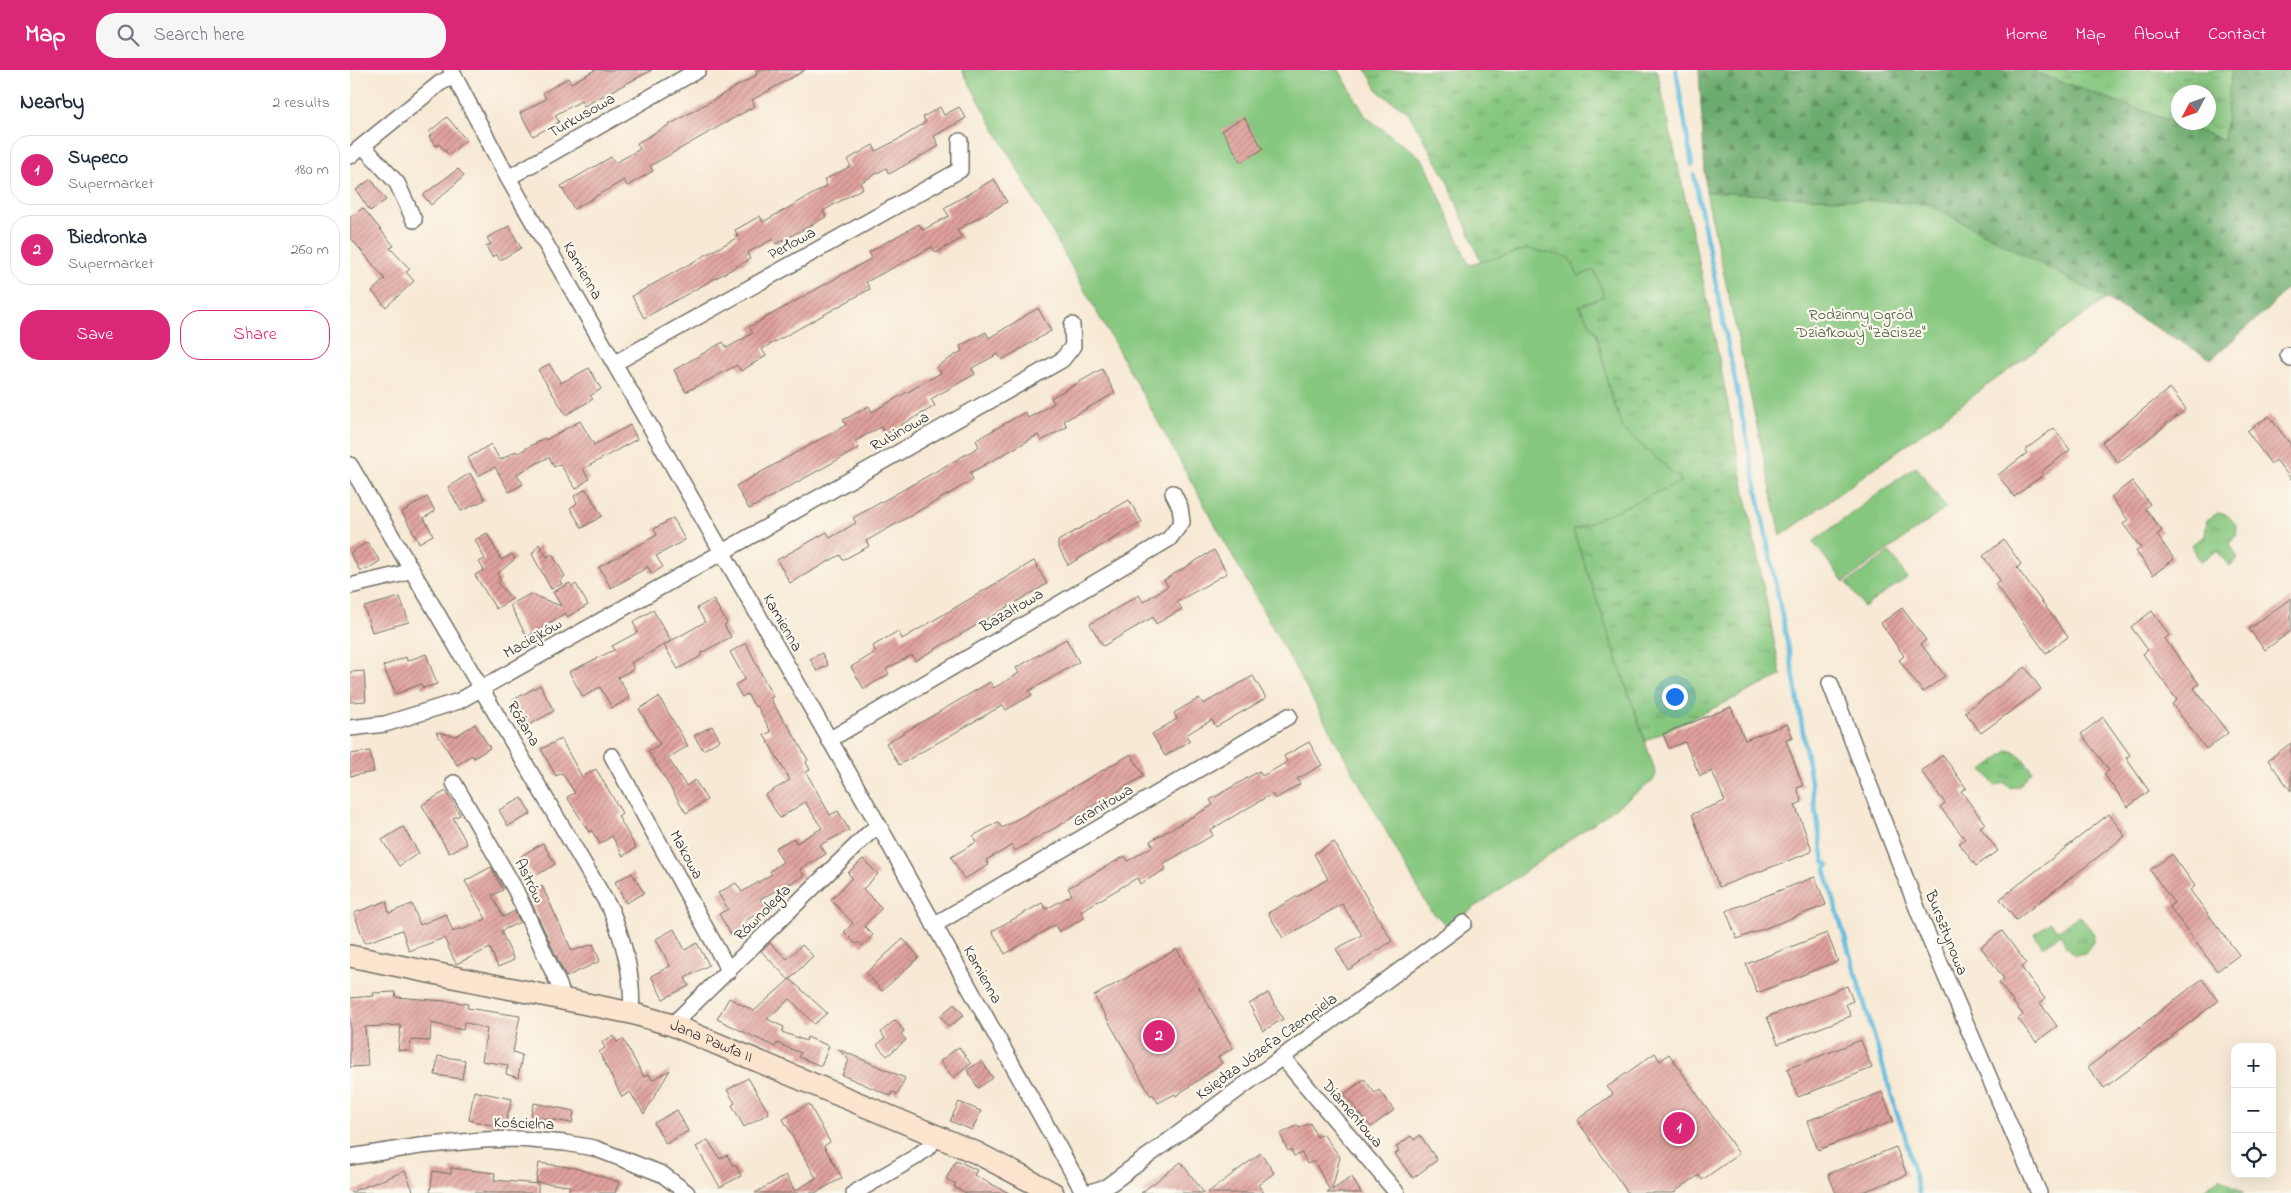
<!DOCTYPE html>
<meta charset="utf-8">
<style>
body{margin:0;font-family:"Indie Flower",sans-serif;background:#f6f6f7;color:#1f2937}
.controls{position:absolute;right:15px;bottom:15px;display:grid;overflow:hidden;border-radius:10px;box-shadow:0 5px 20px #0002}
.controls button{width:45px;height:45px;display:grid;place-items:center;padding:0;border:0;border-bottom:1px solid #e0e1e3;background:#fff;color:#1f2937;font:25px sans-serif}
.compass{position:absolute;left:1821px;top:15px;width:45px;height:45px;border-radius:50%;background:#fff;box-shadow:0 5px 20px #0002;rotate:229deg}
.you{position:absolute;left:1324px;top:626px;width:18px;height:18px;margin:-12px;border:4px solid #fff;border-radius:50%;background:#1a73e8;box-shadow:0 0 0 8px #1a73e833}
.badge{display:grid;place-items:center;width:32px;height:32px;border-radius:50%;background:#db2777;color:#fff;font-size:16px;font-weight:700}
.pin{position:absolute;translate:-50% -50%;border:2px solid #fff;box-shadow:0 1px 5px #0006}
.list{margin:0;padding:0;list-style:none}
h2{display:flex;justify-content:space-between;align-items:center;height:65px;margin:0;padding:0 20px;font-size:21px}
h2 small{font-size:16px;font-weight:400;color:#747a83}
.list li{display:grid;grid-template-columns:32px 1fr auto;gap:15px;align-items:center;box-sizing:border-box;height:70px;margin:0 10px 10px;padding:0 10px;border:1px solid #e0e1e3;border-radius:20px}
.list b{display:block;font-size:19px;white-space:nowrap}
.list p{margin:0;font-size:16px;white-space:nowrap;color:#747a83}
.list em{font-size:16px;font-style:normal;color:#747a83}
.actions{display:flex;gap:10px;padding:15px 20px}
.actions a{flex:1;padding:11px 0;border:1px solid #db2777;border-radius:20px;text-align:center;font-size:18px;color:#db2777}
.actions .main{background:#db2777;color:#fff}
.icon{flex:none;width:28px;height:28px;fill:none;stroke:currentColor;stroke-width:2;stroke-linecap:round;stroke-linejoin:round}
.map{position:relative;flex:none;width:1941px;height:1123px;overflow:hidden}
header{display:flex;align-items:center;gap:30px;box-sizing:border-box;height:70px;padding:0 25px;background:#db2777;color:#fff}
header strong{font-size:24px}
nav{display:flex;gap:28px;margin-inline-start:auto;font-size:18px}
.search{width:350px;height:45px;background:#f6f6f7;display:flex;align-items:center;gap:12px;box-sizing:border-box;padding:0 18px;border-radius:20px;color:#747a83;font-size:19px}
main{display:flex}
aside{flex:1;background:#fff}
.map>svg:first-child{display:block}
.grass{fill:url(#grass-tufts);stroke:#587955;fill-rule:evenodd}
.forest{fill:url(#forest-firs);stroke:#4c6c4c}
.garden{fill:#86c77f;stroke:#587955}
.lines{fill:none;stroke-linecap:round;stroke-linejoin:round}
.stream{stroke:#63bee0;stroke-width:4.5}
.building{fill:url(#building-hatch)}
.street-casing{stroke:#726e66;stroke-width:18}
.secondary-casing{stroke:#726e66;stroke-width:24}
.street{stroke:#fff;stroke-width:15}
.secondary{stroke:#fce5cf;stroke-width:21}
.labels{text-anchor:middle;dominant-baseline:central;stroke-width:4.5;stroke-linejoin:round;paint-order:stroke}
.street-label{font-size:16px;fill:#2b2b2b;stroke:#fbf7ec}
.park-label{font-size:16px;fill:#465a44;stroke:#fbf7ec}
</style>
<header>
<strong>Map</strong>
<div class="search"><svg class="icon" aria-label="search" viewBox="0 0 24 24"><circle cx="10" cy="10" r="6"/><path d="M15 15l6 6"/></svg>Search here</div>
<nav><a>Home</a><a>Map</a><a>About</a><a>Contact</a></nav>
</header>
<main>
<aside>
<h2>Nearby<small>2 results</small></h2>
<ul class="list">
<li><span class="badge">1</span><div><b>Supeco</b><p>Supermarket</p></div><em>180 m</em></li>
<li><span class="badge">2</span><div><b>Biedronka</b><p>Supermarket</p></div><em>260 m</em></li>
</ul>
<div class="actions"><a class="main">Save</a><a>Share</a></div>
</aside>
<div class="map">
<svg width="1941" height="1123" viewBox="0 0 1941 1123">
<defs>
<pattern id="grass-tufts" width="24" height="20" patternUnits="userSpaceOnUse" patternTransform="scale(1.25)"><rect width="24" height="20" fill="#86c77f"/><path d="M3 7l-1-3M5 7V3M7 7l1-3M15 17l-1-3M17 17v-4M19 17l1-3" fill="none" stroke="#6ea268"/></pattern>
<pattern id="forest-firs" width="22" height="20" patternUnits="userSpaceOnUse" patternTransform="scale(1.25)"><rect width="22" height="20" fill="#6cac6e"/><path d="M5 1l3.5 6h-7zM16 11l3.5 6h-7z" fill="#598c5b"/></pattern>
<pattern id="building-hatch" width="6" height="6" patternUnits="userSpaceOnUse" patternTransform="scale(1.25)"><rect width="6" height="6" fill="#e0a19c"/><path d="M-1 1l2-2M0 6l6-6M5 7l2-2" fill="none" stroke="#b6837f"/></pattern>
</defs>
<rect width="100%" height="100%" fill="#fbf7ec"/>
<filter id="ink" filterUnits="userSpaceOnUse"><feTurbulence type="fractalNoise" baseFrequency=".02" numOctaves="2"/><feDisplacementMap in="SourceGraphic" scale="10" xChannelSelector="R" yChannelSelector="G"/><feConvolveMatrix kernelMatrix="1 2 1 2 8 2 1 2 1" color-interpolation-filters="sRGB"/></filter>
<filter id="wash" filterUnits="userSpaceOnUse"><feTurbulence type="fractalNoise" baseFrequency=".0096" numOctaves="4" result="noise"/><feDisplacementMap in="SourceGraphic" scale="20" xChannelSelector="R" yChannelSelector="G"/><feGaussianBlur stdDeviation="1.12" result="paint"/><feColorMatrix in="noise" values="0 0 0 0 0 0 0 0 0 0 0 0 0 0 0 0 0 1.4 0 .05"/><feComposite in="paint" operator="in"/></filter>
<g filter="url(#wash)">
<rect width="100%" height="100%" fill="#f7e9d4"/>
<g class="grass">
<polygon points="1016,0 1307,0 1359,238 1431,606 1295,671 1223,460 1332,411 1273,359 1259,319 1247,264 1229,236 1244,200 1229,206 1178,179 1131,192 1096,108 1058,42 1029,22"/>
<path d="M1679 0H1882L1874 70ZM1828 22H1858V52H1828Z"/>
<polygon points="1868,443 1877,445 1887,455 1886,467 1880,474 1888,489 1879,496 1867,481 1850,491 1841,475 1855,466 1857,450"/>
<polygon points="1659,680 1671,686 1682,701 1669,716 1660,718 1654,713 1645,716 1633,700"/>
<path d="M1730 846 1744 864 1743 872 1735 883 1724 885 1716 877 1711 864 1693 877 1684 864 1700 852 1707 860C1717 858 1719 849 1730 846Z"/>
<polygon points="1869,1107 1894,1123 1850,1123"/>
</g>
<polygon class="forest" points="1349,0 1679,0 1874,70 1882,0 1941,0 1941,213 1917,240 1861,289 1756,229 1578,134 1356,122"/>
<g class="garden">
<polygon points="612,0 989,0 1016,47 1071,88 1077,97 1119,195 1178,179 1218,187 1229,206 1244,200 1254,226 1229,236 1247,264 1259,319 1273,359 1332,411 1223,460 1306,704 1303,711 1098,856 1080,840"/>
<polygon points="1356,122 1578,134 1756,229 1431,466"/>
<polygon points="1566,396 1596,438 1494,512 1463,472"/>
<polygon points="1540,482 1557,508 1514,537 1497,513"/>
</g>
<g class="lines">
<g class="stream">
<polyline points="1326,0 1342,95"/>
<polyline points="1344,105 1443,601 1474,792 1479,795 1475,800 1547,1044 1554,1062 1569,1123"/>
</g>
</g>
<g id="blocks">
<g class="building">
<polygon points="245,0 302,0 234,36 231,31 205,45 209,52 183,66 170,43 196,29 193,23 206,15 218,8 221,13"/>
<polygon points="405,0 455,0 402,30 405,36 300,96 303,101 277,116 274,110 224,139 211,116 261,87 265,93 290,79 287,73 407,5"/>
<polygon points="590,37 594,45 609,37 616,48 584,66 589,76 539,104 536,98 510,113 513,118 473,141 476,147 426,174 423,169 397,183 400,189 294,248 282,226 388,167 385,160 410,146 413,152 477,116 474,110 501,96 497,90 523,75 526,81 551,68 576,52 573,47"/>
<polygon points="97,47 116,70 99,85 89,74 86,76 79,67 81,65 79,62"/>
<polygon points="894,47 913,79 891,92 872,60"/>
<polygon points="108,99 114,106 81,135 73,125"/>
<polygon points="21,109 36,130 20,141 6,120"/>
<polygon points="644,109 657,132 607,160 612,168 586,183 582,177 516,212 520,219 412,279 416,286 391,301 387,295 336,322 324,300 373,272 377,278 403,263 399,257 522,188 519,182 569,154 573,160 599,146 594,138"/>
<polygon points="13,138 44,176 40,178 60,199 56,202 64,211 36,237 22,221 35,209 0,167 0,147"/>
<polygon points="159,156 171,178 150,190 146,184 142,187 136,176 141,174 137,168"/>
<polygon points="688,238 701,261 652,290 648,284 622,298 625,304 581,329 585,336 535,364 531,357 505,371 509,378 399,439 386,416 496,355 493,350 519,336 522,342 591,303 587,296 612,281 610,276 636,262 639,268"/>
<polygon points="199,294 211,313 239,298 251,319 240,326 243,329 216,345 188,300"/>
<polygon points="752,299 765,323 714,351 717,357 691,371 688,365 665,378 620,403 623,410 516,471 519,476 493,490 490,485 440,513 427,490 477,462 480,468 506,453 503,448 629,377 626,370 675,342 678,348 691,341 704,333 701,328"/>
<polygon points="1820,318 1836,339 1768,393 1752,372"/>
<polygon points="1919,346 1941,375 1941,409 1926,390 1921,394 1897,361"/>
<polygon points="230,351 244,375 280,355 287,369 233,399 239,409 226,419 210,394 204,397 199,387 167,404 173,414 159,422 145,397 128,406 118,388 141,374 150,390 166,381 168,383 195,368 196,370"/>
<polygon points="1704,358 1720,380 1691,402 1693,405 1664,427 1648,405 1677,383 1675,380"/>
<polygon points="120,403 135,430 111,441 98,417"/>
<polygon points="1782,411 1800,434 1795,438 1812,461 1807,465 1824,489 1803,505 1786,481 1791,478 1773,454 1778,450 1761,427"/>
<polygon points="236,419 252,446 232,458 220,438 227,433 224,426"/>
<polygon points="77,427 85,441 74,448 83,465 69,473 52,442"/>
<polygon points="779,430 792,452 718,495 708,476 708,471"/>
<polygon points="323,448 335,470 306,486 313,497 302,504 298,497 261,518 249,497 307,465 304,459"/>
<polygon points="137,463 151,490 162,484 165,489 147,504 151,511 148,513 162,529 146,539 125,505 134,500 129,492 135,489 125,470"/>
<polygon points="1654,470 1671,494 1667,498 1718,567 1696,583 1645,514 1650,510 1633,486"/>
<polygon points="17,472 30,491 16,500 15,498 10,501 0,483"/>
<polygon points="189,474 197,487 202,484 215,506 210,511 212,514 201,519 182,484"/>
<polygon points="864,480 877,503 827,532 832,539 806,554 803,547 753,576 740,554 789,525 793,532 818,516 814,510"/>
<polygon points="684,491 697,514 565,591 562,585 536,599 539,604 514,619 501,597 526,582 523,576 548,561 552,569"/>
<polygon points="220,513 222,517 226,514 238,535 217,547 215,543 177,567 160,535 180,524 211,536 203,522"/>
<polygon points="50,527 59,552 22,562 14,537"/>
<polygon points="1941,528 1941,561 1915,580 1899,559"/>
<polygon points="363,529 377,553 374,555 381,567 351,583 351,586 328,599 314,575 355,552 347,538"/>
<polygon points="1552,538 1576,570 1571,574 1595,606 1573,622 1549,590 1554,586 1531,553"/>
<polygon points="303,540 321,571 281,593 284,599 268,607 280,628 262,638 250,617 233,627 219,602 264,580 262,576 288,562 283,552"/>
<polygon points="1802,541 1819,565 1815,569 1849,614 1844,618 1878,663 1856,679 1822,634 1827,630 1793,584 1798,580 1781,557"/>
<polygon points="716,569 729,592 679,621 682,625 656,640 653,635 549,695 536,673 640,612 644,618 669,603 666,598"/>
<polygon points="396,573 423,627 420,628 435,653 437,653 458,690 456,692 460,700 456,702 480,745 488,741 499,760 470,775 476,784 450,799 454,806 410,829 416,838 395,851 399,856 382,866 369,844 378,839 368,823 386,813 392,822 422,804 420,801 433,792 425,778 444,768 446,773 472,758 455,732 430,748 415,725 440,710 414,665 421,662 407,636 405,637 397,624 392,627 385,615 395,609 380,582"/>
<polygon points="472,583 478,595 467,601 460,589"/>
<polygon points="76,584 87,614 73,618 71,614 46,624 33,596 56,587 57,591"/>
<polygon points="1675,597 1691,619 1631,663 1615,642"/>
<polygon points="14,601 16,631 0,632 0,602"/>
<polygon points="903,606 916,628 866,657 862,650 849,657 836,665 840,671 815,686 802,664 827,649 824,643 849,628 853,634"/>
<polygon points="190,615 204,641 177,656 163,630"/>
<polygon points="309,627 338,676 318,688 336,716 345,710 357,730 336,743 298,681 310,674 289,639"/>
<polygon points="1381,637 1395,670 1437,654 1443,668 1436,670 1453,716 1447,718 1452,732 1445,735 1461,777 1461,782 1369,817 1342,744 1375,731 1362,701 1350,706 1335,672 1319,678 1313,664"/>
<polygon points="1753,647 1780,685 1776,688 1799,721 1778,737 1754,704 1759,700 1731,664"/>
<polygon points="125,654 140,678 124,688 122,685 107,695 86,662 106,666"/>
<polygon points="362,656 370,670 353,680 344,666"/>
<polygon points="211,669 232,707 246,699 272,743 268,746 286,778 273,786 262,766 250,774 242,761 239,762 217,727 225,723 212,703 206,706 191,679"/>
<polygon points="959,672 972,695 947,709 950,714 925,729 922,724 860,760 863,765 813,794 816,799 790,814 787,808 731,841 734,848 709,862 705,855 655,884 642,861 692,833 696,839 722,825 718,818 775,786 778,791 803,776 800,771 863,735 860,730 909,701 912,706 925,699 937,692 934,686"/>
<polygon points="1941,673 1941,721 1918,690"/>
<polygon points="20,681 24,702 0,706 0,684"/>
<polygon points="781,684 794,706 665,781 662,775 649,783 636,790 639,795 614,809 601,787 626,772 623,766 648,752 652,758"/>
<polygon points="1593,685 1616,718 1611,721 1635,754 1630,757 1648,781 1626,796 1609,773 1615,769 1590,737 1595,733 1571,701"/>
<polygon points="96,721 110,745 103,748 117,774 99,783 72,735"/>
<polygon points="172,728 181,744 158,756 149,740"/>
<polygon points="1759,744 1775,766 1666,850 1650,829"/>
<polygon points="53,757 69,783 49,796 32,770"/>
<polygon points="984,772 1042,871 998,900 986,879 1012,865 992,834 933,868 918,843 978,809 964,784"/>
<polygon points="193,773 205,794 184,807 171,786"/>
<polygon points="1822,784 1845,816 1840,820 1889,885 1867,901 1819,836 1824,833 1800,800"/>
<polygon points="513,789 528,804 513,819 532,838 514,856 523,865 512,876 508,872 506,874 494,862 503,853 481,830 502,808 498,803"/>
<polygon points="141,797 153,820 142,825 153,847 165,841 170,852 151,861 164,890 148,897 140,878 106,894 94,868 59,881 52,860 15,873 4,843 36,831 39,843 62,834 70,855 96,844 103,862 111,858 112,860 136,849 115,811"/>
<polygon points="282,803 294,823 276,833 265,812"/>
<polygon points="1465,807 1476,835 1387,869 1376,841"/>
<polygon points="192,816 222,881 243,874 250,891 216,907 177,823"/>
<polygon points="324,859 335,880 347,873 359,895 335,908 339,916 313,929 301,906 320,896 306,869"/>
<polygon points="1652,861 1676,893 1671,897 1695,929 1690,933 1707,956 1686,972 1668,949 1673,945 1649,913 1654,909 1631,877"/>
<polygon points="1477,863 1488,891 1407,923 1396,894"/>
<polygon points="553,869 569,887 532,921 516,903"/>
<polygon points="420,873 437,889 452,875 463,886 439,910 411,881"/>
<polygon points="827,879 883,978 868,987 872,993 826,1026 825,1024 808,1033 803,1024 801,1026 744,926"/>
<polygon points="440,909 477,943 464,954 440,929 417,949 434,957 432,962 456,971 457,967 479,976 471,996 449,987 451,983 427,973 425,977 367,949 379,928 404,941"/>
<polygon points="1852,909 1868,931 1822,966 1823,967 1754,1018 1738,997"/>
<polygon points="1497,916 1503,931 1496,934 1501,946 1428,974 1417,947"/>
<polygon points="45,922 46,927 106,932 118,934 117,938 170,946 163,982 172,985 168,1008 156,1004 158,995 132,991 137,959 114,952 113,960 81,953 80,971 61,970 60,981 48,980 51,955 15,957 18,996 0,997 0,928 24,926 23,923"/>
<polygon points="918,923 933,949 913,961 899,934"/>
<polygon points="604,934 614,945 599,957 590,946"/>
<polygon points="545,950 554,961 551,964 556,970 537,986 527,975 535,968 531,962"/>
<polygon points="263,966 267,972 273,969 294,1007 299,1004 302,1010 320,1000 294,1044 280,1022 272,1027 249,982 255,978 252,972"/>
<polygon points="1511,970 1522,998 1448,1027 1437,999"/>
<polygon points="609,977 621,994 603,1008 590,991"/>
<polygon points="488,979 555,1008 548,1024 542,1022 541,1026 492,1005 499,990"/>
<polygon points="1305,983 1310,991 1319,984 1389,1084 1352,1110 1349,1105 1323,1123 1278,1123 1227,1050 1263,1024 1257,1017"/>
<polygon points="88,986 115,990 112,1009 85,1005"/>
<polygon points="632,991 643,1008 628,1018 617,1000"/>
<polygon points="398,1008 419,1043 394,1057 382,1035 385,1033 377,1020"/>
<polygon points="1014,1009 1025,1023 1029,1020 1044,1040 1021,1057 994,1024"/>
<polygon points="124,1021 162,1029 154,1058 119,1050"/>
<polygon points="1532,1022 1543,1051 1468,1080 1457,1051"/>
<polygon points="609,1032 631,1041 622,1060 600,1051"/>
<polygon points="184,1033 224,1041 222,1053 186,1047 181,1044"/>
<polygon points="459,1034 480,1072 474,1076 492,1108 465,1123 405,1123 436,1105 445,1121 466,1108 433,1049"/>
<polygon points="327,1040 338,1061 316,1074 304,1053"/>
<polygon points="960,1053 967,1067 973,1064 990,1087 982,1120 1002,1107 1011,1123 977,1123 980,1121 964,1091 957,1094 952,1083 944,1086 941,1079 938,1081 930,1064 948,1055 949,1058"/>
<polygon points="1070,1065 1087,1090 1063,1108 1045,1084 1049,1081 1046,1077 1061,1066 1064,1070"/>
<polygon points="358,1070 370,1089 377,1085 383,1096 385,1094 391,1106 370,1117 346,1077"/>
<polygon points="1546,1077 1557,1105 1510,1123 1486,1123 1478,1104"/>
<polygon points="911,1083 924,1103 908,1115 914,1123 857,1123"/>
<polygon points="606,1090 627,1100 624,1105 659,1123 616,1123 604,1117 606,1114 596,1109"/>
<polygon points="831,1092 854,1123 791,1123"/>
<polygon points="189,1093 225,1098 269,1112 265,1123 218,1123 220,1116 186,1112"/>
<polygon points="101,1098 145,1103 144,1110 188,1114 188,1123 80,1123 83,1101 101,1104"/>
<polygon points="55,1101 64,1123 2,1123 1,1122"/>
</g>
</g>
</g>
<g filter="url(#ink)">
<use href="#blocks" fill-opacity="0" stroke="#726e66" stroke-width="1"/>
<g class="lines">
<g class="street-casing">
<g id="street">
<polyline points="101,0 158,108 529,756 734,1123"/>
<polyline points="13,76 47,113 64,150"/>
<polyline points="0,86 90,13 104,6"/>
<polyline points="158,108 348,0"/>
<polyline points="1938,285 1941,289"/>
<polyline points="265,293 610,100 610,71"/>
<path d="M0 395 261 840C274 872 284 909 281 943"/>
<polyline points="0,516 51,504 60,499"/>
<polyline points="1480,613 1574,856 1689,1123"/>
<polyline points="0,658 35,654 109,631 712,290 723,276 722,255"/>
<polyline points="479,670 819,469 832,452 830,437 823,423"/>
<polyline points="262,686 379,901"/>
<polyline points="104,713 165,819 209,915 214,930"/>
<polyline points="584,855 939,646"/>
<polyline points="322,955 520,762 529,756"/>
<polyline points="932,987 1047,1123"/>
<polyline points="0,1087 70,1076 133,1070 169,1069 215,1073 244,1078 312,1104 337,1123"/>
<polyline points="504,1123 564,1088 580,1076 583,1065"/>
<polyline points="737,1123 756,1117 1114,853"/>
</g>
</g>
<g class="secondary-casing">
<g id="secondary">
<path id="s1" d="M0 886 281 943 322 955 627 1083 703 1123"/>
</g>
</g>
<use href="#street" class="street"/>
<use href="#secondary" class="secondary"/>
</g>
</g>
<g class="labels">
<g class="street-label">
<text transform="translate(232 46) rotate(-30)">Turkusowa</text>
<text transform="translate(442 174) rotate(-29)">Perłowa</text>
<text transform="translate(232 201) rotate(60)">Kamienna</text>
<text transform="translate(550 362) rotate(-30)">Rubinowa</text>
<text transform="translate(662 541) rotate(-31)">Bazaltowa</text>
<text transform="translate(432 553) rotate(60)">Kamienna</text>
<text transform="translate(183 569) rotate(-30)">Maciejków</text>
<text transform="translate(173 654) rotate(59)">Różana</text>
<text transform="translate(753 736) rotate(-31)">Granitowa</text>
<text transform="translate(336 785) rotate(61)">Makowa</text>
<text transform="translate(179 811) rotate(63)">Astrów</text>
<text transform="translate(413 843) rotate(-45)">Równoległa</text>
<text transform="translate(1596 863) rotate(68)">Bursztynowa</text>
<text transform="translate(632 905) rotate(61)">Kamienna</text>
<text stroke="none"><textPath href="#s1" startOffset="372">Jana Pawła II</textPath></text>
<text transform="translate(917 977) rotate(-36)">Księdza Józefa Czempiela</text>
<text transform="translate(1002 1044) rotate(49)">Diamentowa</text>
<text transform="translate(174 1054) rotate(2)">Kościelna</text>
</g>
<g class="park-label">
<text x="1511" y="245">Rodzinny Ogród<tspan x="1511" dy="18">Działkowy "Zacisze"</tspan></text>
</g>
</g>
</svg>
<div class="controls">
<button>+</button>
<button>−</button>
<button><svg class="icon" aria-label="locate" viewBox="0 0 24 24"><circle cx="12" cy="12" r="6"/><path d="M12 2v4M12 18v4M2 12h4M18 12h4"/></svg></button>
</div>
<svg class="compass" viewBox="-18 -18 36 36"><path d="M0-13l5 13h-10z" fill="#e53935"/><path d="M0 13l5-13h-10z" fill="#747a83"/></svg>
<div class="you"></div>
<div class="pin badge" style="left:1329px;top:1058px">1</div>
<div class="pin badge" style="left:809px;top:966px">2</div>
</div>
</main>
